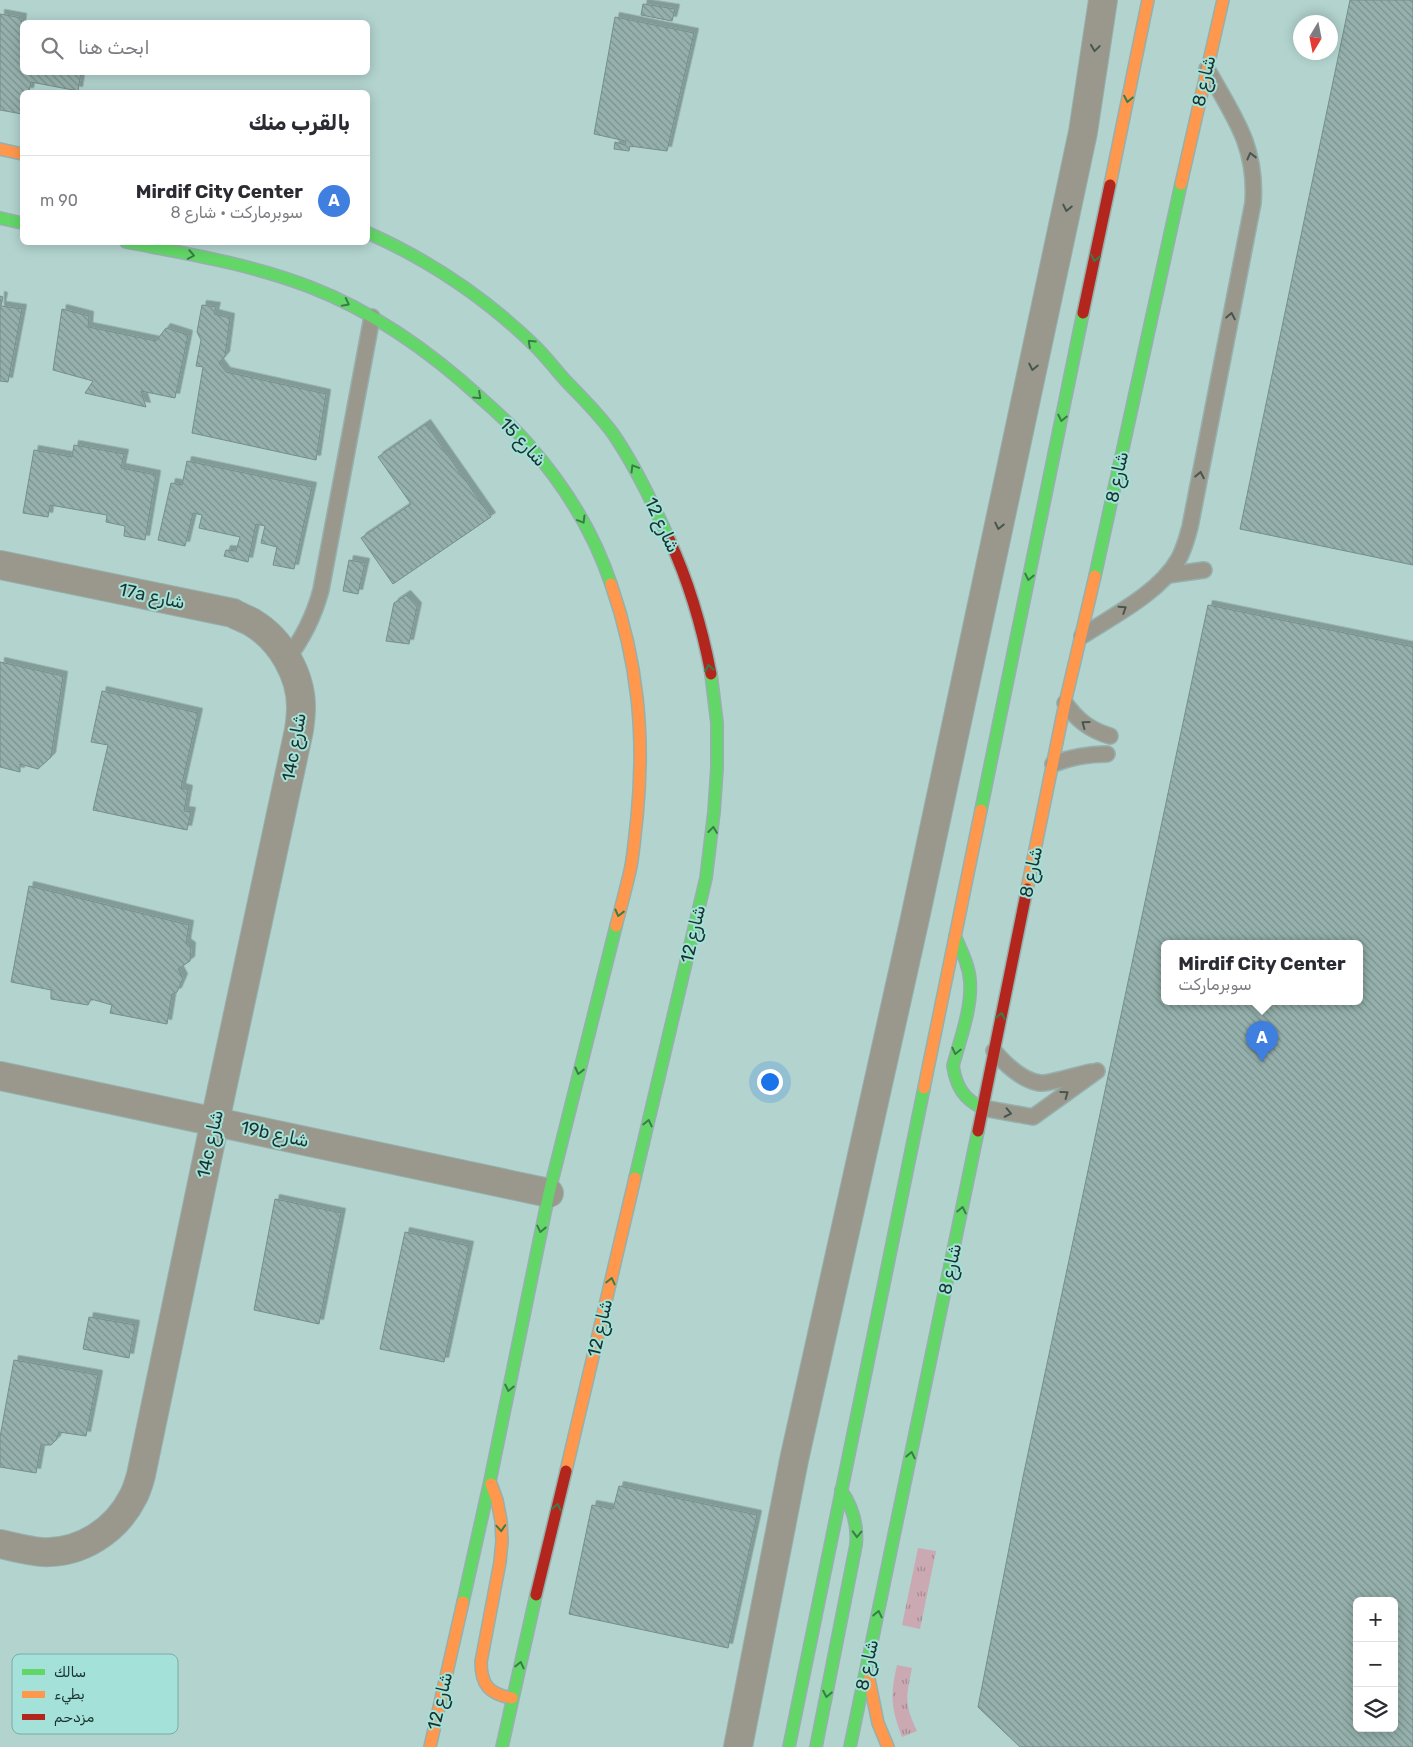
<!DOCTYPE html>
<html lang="ar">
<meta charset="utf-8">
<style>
body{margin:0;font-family:Rubik,Cairo,sans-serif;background:#f2f2f3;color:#2b2b33;direction:rtl}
.controls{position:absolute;right:15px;bottom:15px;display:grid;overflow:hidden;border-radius:8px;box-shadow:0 2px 12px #0003}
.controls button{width:45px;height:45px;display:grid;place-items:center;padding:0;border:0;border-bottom:1px solid #e1e1e2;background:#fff;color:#2b2b33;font:25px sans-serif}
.compass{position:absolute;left:1293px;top:15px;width:45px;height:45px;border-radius:50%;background:#fff;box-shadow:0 2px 12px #0003;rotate:190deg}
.you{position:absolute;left:769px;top:1081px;width:18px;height:18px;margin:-12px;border:4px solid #fff;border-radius:50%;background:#1a73e8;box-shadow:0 0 0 8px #1a73e833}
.badge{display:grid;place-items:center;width:32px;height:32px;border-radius:50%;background:#2563eb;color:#fff;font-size:16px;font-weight:700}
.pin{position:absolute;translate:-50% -41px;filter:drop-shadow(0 1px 2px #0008)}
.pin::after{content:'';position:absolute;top:26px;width:18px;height:15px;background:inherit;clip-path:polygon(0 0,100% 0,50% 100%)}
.popup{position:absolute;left:1161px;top:940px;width:202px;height:65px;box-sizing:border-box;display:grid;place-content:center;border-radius:8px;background:#fff;filter:drop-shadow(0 1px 4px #0005);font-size:16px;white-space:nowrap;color:#7c7c81}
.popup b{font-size:19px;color:#2b2b33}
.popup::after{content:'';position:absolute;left:50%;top:100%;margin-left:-10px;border:10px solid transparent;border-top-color:#fff}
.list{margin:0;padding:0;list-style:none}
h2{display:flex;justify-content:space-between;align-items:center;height:65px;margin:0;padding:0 20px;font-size:21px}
h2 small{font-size:16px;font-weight:400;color:#7c7c81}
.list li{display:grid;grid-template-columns:32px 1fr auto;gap:15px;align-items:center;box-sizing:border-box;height:90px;padding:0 20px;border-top:1px solid #e1e1e2}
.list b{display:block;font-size:19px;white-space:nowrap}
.list p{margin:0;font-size:16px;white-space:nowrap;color:#7c7c81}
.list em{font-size:16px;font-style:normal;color:#7c7c81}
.icon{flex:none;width:28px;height:28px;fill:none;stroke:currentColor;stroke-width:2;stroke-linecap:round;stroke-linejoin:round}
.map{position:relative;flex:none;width:1413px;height:1747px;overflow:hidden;direction:ltr}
.search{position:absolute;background:#fff;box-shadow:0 2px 12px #0003;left:20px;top:20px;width:350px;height:55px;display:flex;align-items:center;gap:12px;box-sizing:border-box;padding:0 18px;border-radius:8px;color:#7c7c81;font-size:19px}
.panel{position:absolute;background:#fff;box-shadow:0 2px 12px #0003;left:20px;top:90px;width:350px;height:155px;border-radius:8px;direction:rtl}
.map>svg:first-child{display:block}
.grass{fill:url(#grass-tufts)}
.building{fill:url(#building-back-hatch);stroke:#758f8b;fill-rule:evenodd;filter:url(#shadow)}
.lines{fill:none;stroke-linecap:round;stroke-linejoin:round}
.lane-casing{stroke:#96b0ad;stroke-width:18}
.street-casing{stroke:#96b0ad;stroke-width:30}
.fast-casing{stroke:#96b0ad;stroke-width:14}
.slow-casing{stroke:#96b0ad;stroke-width:14}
.jam-casing{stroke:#96b0ad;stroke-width:14}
.lane{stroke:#9a988d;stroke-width:15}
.street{stroke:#9a988d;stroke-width:28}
.fast{stroke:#63d668;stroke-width:11}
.slow{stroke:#ff974d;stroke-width:11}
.jam{stroke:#b3261e;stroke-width:11}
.oneway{stroke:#465650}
.oneway2{stroke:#3a7c49}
.labels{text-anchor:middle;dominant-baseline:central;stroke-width:4;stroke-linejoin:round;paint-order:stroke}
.street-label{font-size:18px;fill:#19322f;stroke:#a4e1d8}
.key{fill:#a4e1d8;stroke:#7aaca5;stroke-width:1}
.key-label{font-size:14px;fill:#19322f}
</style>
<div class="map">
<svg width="1413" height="1747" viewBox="0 0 1413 1747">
<defs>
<pattern id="grass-tufts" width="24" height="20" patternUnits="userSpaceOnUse" patternTransform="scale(1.25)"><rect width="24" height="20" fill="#caa9b2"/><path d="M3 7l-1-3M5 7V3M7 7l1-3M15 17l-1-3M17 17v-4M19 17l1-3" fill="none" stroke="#a38a91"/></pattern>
<pattern id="building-back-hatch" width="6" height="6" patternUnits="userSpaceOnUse" patternTransform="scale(1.25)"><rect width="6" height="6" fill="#96b1ad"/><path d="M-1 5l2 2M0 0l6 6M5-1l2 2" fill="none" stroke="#7a918d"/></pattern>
<filter id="shadow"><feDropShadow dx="4.5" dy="-4.5" stdDeviation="0" flood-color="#0004"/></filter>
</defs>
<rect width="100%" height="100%" fill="#b2d3ce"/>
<g class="grass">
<polygon points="918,1548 936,1551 920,1629 902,1625"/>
<path d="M897 1665 912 1668C906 1698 904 1703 917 1731L902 1737C891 1707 890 1696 897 1665Z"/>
</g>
<g class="building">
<polygon points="1350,0 1413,0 1413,565 1240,529"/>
<polygon points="643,4 675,9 672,21 641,15"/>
<polygon points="0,14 22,18 21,27 22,27 22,72 81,72 78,91 31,82 29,92 22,92 22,114 0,110"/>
<polygon points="615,17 694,33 667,151 630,146 629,151 614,149 615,142 625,145 626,141 594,134"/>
<polygon points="0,296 3,297 1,306 22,309 8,382 0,381"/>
<polygon points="202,305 216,307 214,314 230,318 225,356 219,363 226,372 326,394 316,460 192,433 203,367 196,366 201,340 197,332"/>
<polygon points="62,309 89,316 88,327 156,341 166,328 188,335 175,398 141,391 146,407 85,393 93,381 53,370"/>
<polygon points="426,424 491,517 393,584 361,538 411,504 378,457"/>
<polygon points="74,445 124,454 121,468 156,475 145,540 124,536 125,526 106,522 107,515 50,505 48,517 23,513 34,450 72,457"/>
<polygon points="187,461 312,487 294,569 273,565 277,547 261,543 265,526 256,524 248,562 224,556 226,550 236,551 240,537 199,528 202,515 193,513 185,546 158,540 171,483 182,485"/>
<polygon points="349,560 365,563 358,594 343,591"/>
<polygon points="406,595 417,607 409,644 386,641 394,603"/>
<path d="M1208 605 1413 647V1747H1020L978 1707 1023 1477ZM1164 943H1360V1001H1164ZM1357 1601H1394V1728H1357Z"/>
<polygon points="0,662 63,676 51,757 38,769 20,764 20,772 0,767"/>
<polygon points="102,691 198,713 181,788 188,790 184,811 191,812 187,830 93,810 108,745 91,742"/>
<polygon points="29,886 189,925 186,943 191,947 190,961 178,969 183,978 177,992 172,994 167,1024 110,1013 112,1005 91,999 88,1005 51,999 51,990 11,982"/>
<polygon points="275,1199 341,1213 319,1324 254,1310"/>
<polygon points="405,1232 469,1246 444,1362 380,1349"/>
<polygon points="89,1317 135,1325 129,1358 83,1349"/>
<polygon points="14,1360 98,1375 86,1436 59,1432 56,1440 51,1445 41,1445 36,1473 0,1467 0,1437"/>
<polygon points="619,1486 757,1515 728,1648 569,1614 592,1505 613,1509"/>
</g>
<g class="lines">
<g class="lane-casing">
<g id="lane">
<polyline points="1168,575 1204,570"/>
<path d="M1082 636C1113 616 1160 592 1178 560 1184 550 1187 538 1190 527L1253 203C1257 146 1234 117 1207 69"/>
<path d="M287 659C304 637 314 616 321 590L372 317"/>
<path d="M1065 703C1077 720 1090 730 1110 736"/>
<path d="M1053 764C1071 757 1088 754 1107 754"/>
<path d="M994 1051C1005 1064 1021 1080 1040 1083 1048 1084 1080 1074 1091 1072"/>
<polyline points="983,1108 1033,1117 1097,1071"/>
</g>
</g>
<g class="street-casing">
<g id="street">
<path d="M0 565 233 613C239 617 247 619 253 623 281 640 301 675 301 707 301 715 300 723 299 730L215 1121 141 1475C139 1482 137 1490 133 1497 116 1531 80 1554 42 1552 28 1551 14 1547 0 1544"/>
<polyline points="0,1076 549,1193"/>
<polyline points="738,1747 794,1460 915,918 1083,132 1103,0"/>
</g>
</g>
<g class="fast-casing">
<g id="fast">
<polyline points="0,218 22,223"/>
<path d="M368 233C431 261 487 299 536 347 547 358 556 370 566 381 583 399 602 417 616 438 637 470 653 504 669 539"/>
<path d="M126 242C188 254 251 264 310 287 375 312 431 352 483 400 499 414 515 429 529 445 564 485 594 533 611 584"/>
<polyline points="1095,576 1181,184"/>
<polyline points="981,810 1083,313"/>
<path d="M955 936C961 950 969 965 970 981 972 1009 960 1039 953 1066 956 1086 964 1100 983 1108"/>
<polyline points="635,1178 706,878 714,812 717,768 717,723 711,674"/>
<polyline points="463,1602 490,1481 549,1193 616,926"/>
<polyline points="502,1747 536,1595"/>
<polyline points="789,1747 924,1088"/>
<path d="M816 1747 856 1545C858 1524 853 1507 841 1490"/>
<polyline points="850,1747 978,1131"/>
</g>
</g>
<g class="slow-casing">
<g id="slow">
<polyline points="0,149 22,154"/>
<polyline points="1181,184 1223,0"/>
<polyline points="1110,185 1148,0"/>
<path d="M611 584C638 662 645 735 637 817 635 833 634 850 631 866 627 886 621 906 616 926"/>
<polyline points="1027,889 1065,703 1095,576"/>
<polyline points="924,1088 981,810"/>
<polyline points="566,1471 635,1178"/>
<path d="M491 1484 497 1500 501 1521 502 1541 500 1562 481 1662C481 1685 489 1694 512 1698"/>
<polyline points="869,1679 878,1723 888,1747"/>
<polyline points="430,1747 463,1602"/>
</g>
</g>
<g class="jam-casing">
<g id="jam">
<polyline points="1083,313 1110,185"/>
<path d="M669 539C689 582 702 627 711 674"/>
<polyline points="978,1131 1027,889"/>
<polyline points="536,1595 566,1471"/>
</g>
</g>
<use href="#lane" class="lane"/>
<use href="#street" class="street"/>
<use href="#fast" class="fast"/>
<use href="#slow" class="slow"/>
<use href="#jam" class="jam"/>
</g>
<defs><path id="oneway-chevron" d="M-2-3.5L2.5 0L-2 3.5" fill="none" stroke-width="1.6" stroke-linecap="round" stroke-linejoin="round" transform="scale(1.25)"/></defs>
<g class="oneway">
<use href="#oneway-chevron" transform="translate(1095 48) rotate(98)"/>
<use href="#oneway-chevron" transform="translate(1251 156) rotate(-104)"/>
<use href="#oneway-chevron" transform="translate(1067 208) rotate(102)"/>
<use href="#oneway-chevron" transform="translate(1231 316) rotate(-79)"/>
<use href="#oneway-chevron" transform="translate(1033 367) rotate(102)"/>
<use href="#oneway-chevron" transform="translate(1200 475) rotate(-79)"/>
<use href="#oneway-chevron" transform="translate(999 526) rotate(102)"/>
<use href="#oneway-chevron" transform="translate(1123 609) rotate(-33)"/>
<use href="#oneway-chevron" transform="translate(1085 724) rotate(-144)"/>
<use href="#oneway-chevron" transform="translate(1065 1094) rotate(-36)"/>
<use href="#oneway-chevron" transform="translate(1008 1113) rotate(12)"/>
</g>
<g class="oneway2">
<use href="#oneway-chevron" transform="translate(1128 99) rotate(101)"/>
<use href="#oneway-chevron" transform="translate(191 255) rotate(11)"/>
<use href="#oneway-chevron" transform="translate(1095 258) rotate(102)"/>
<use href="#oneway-chevron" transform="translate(346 303) rotate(27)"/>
<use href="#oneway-chevron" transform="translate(531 343) rotate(-137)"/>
<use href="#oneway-chevron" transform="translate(478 396) rotate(43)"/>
<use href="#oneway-chevron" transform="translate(1062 418) rotate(102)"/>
<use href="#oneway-chevron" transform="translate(634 468) rotate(-121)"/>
<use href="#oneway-chevron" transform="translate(582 520) rotate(59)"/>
<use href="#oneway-chevron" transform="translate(1029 577) rotate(102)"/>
<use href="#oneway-chevron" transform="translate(709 668) rotate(-100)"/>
<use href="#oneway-chevron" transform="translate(713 830) rotate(-83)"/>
<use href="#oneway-chevron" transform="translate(619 913) rotate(104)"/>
<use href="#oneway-chevron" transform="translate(1001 1016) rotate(-78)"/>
<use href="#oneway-chevron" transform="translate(956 1051) rotate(103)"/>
<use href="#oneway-chevron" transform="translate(579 1071) rotate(104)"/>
<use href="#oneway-chevron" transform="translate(648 1123) rotate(-77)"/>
<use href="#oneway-chevron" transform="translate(962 1210) rotate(-78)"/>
<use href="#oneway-chevron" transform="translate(541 1229) rotate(102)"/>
<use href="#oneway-chevron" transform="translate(611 1281) rotate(-77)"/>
<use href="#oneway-chevron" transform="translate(509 1388) rotate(102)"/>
<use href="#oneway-chevron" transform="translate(911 1455) rotate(-78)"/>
<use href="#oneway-chevron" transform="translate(557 1507) rotate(-77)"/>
<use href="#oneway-chevron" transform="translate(501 1528) rotate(86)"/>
<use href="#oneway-chevron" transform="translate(857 1534) rotate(92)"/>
<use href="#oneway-chevron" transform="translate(878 1614) rotate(-78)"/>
<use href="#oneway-chevron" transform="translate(520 1665) rotate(-77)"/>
<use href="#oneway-chevron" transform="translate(827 1694) rotate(101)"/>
</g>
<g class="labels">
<g class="street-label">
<text transform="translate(1204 81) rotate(-77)">شارع 8</text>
<text transform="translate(523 442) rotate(47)">شارع 15</text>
<text transform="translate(1117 477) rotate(-78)">شارع 8</text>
<text transform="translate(662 525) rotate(65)">شارع 12</text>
<text transform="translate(152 596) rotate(12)">17a شارع</text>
<text transform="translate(294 747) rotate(-80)">14c شارع</text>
<text transform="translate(1031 872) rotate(-78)">شارع 8</text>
<text transform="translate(693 934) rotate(-77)">شارع 12</text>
<text transform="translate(275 1134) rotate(12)">19b شارع</text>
<text transform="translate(210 1144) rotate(-78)">14c شارع</text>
<text transform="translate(950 1269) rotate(-78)">شارع 8</text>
<text transform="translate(600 1328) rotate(-77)">شارع 12</text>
<text transform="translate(867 1665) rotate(-78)">شارع 8</text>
<text transform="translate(440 1701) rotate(-77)">شارع 12</text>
</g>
</g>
<rect x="12" y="1654" width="166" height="80" rx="8" class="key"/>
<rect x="22" y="1669" width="23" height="6" fill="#63d668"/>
<rect x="22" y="1691" width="23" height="7" fill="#ff974d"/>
<rect x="22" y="1714" width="23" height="6" fill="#b3261e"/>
<g class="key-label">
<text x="54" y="1677">سالك</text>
<text x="54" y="1699">بطيء</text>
<text x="54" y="1722">مزدحم</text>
</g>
</svg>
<div class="controls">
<button>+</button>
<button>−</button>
<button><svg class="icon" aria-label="layers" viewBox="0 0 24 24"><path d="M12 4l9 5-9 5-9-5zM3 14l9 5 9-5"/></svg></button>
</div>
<svg class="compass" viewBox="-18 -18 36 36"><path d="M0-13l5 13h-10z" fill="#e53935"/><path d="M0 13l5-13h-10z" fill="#7c7c81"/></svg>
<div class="you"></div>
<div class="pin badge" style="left:1262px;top:1062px;background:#3f7fe0">A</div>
<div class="popup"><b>Mirdif City Center</b>سوبرماركت</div>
<div class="search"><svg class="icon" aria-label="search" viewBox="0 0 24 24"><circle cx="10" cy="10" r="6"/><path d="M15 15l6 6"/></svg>ابحث هنا</div>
<section class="panel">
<h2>بالقرب منك<small></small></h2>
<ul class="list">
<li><span class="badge" style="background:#3f7fe0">A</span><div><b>Mirdif City Center</b><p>سوبرماركت · شارع 8</p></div><em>90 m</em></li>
</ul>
</section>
</div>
